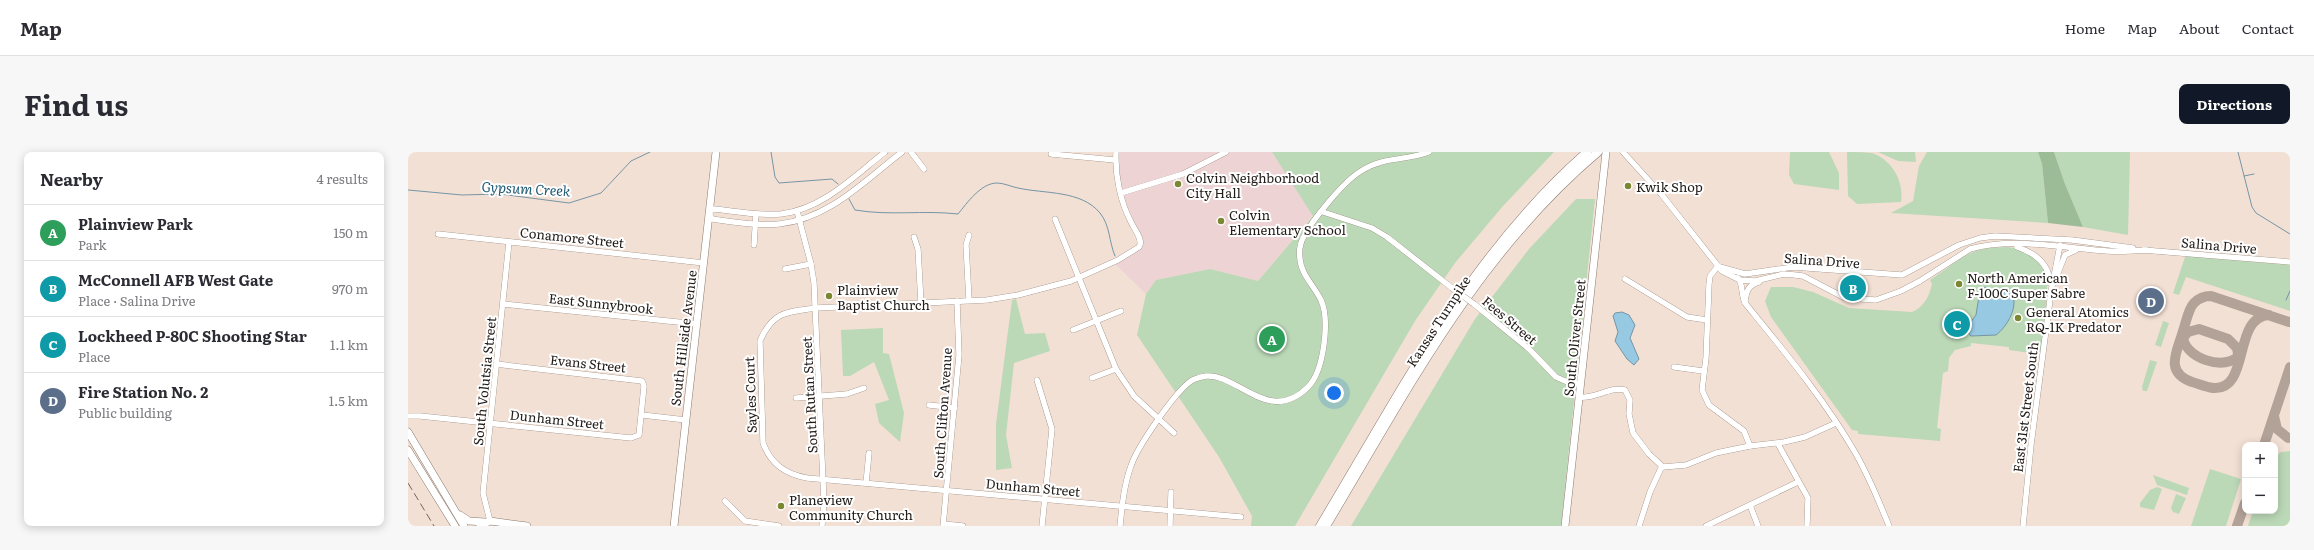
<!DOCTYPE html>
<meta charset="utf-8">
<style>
body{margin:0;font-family:Literata,serif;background:#f7f7f7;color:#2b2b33}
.controls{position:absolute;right:12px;bottom:12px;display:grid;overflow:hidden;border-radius:8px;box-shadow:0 2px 10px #0003}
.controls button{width:36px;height:36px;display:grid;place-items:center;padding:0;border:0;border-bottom:1px solid #e1e1e2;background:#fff;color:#2b2b33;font:20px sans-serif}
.you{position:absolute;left:926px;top:241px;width:14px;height:14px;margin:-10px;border:3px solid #fff;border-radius:50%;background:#1a73e8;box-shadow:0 0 0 6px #1a73e833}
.badge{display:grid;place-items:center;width:26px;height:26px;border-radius:50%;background:#111827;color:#fff;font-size:13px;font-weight:700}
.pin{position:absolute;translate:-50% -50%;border:2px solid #fff;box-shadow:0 1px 4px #0006}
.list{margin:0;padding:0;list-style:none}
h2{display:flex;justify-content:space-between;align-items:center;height:52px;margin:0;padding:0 16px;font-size:17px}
h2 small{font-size:13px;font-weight:400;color:#7c7c81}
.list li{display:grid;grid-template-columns:26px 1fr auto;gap:12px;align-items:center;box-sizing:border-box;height:56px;padding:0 16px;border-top:1px solid #e1e1e2}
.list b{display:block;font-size:15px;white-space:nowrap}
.list p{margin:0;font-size:13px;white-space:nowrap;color:#7c7c81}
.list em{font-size:13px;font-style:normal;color:#7c7c81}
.map{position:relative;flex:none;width:1882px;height:374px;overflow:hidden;border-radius:8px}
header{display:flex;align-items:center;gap:24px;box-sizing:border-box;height:56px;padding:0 20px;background:#fff;border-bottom:1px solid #e1e1e2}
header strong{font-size:19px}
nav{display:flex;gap:22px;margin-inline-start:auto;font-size:14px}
.intro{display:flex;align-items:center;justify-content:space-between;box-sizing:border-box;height:96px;padding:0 24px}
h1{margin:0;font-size:28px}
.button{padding:10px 18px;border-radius:8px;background:#111827;color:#fff;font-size:14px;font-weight:700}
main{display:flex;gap:24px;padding:0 24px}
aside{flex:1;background:#fff;border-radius:8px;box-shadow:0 2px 10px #0003}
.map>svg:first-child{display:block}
.education{fill:#edd3d4}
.green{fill:#bbd8b7}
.forest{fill:#9cbc97}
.water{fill:#98c9e2;stroke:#7595a5}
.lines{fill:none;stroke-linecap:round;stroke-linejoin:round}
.stream{stroke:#7595a5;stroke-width:1}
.taxiway{stroke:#b2a298;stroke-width:10}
.minor-casing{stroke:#8b7a6f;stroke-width:6}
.major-casing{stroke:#8b7a6f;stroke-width:8}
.highway-casing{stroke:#8b7a6f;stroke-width:9}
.minor{stroke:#fff;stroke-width:5.5}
.major{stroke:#fff;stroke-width:7}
.highway{stroke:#fff;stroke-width:8}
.rail{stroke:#70645d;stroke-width:1;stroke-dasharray:8 4;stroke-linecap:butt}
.minor-bridge-casing{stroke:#8b7a6f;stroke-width:6;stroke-linecap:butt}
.minor-bridge{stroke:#fff;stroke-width:5.5}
.poi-dot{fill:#7c8734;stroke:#fff;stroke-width:1.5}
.labels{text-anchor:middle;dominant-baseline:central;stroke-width:4;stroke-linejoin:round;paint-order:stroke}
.poi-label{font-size:13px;fill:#221b17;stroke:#fff;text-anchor:start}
.street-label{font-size:13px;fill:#221b17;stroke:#fff}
.water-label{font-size:14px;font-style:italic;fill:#1d5972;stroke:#fff}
</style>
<header>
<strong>Map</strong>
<nav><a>Home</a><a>Map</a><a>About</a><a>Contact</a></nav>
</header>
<div class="intro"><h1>Find us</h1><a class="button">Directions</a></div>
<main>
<aside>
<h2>Nearby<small>4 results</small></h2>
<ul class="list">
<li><span class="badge" style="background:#2e9e5b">A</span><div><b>Plainview Park</b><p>Park</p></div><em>150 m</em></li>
<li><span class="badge" style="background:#0f9aa8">B</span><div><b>McConnell AFB West Gate</b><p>Place · Salina Drive</p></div><em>970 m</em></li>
<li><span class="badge" style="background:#0f9aa8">C</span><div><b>Lockheed P-80C Shooting Star</b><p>Place</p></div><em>1.1 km</em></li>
<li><span class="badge" style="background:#5c6f8a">D</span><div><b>Fire Station No. 2</b><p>Public building</p></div><em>1.5 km</em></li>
</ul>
</aside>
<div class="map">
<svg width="1882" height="374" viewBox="0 0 1882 374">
<rect width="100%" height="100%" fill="#f3e0d4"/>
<polygon class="education" points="710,0 864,0 905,63 850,129 802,117 748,128 738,142 707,112 734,95 735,92 717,48 711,23"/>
<g class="green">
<polygon points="864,0 1146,0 1095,54 1047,111 1007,169 887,374 843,374 844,364 811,305 729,183 738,142 748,128 802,117 850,129 905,64"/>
<polygon points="1382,0 1421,0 1431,21 1431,38 1386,32 1381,23"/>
<path d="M1439 0C1446 0 1456 0 1464 1 1484 8 1496 29 1493 50L1449 52 1440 44Z"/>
<polygon points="1470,0 1507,0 1508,10 1490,9"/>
<polygon points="1519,0 1630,0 1634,12 1640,71 1483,61 1505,49 1511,14"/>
<polygon points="1646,0 1722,0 1720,83 1675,75 1657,32"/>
<polygon points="1168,47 1187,47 1153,374 943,374 1067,167 1121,97"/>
<path d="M1600 95C1638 101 1641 118 1638 152 1637 168 1635 183 1633 199L1629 202 1601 198V195L1563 191V194L1547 198 1541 206 1540 219 1535 221 1529 276 1533 277 1532 289 1450 282V279L1444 278 1363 165 1357 149 1363 135H1385L1405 140 1441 156 1504 160C1516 155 1521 145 1524 132L1522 128C1554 107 1558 95 1600 95Z"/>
<polygon points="1780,104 1882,113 1882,159 1778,125 1771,143 1765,141 1777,105"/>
<polygon points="608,147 617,182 637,181 642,199 606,211 598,283 604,316 588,318 588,272 604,148"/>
<polygon points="1755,169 1761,171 1753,195 1747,193"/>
<polygon points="475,176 475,201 481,202 496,261 492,290 471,271 467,252 481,248 466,210 442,224 435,224 433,178"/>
<polygon points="1742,208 1749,210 1739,239 1735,239 1734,235"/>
<polygon points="1882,299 1882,374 1840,374 1845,359 1867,359 1867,305 1873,300"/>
<polygon points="1802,317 1833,327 1818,374 1783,374"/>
<polygon points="1745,323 1781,336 1779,343 1749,333"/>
<polygon points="1749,335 1754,337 1746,358 1732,355 1732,351 1742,338"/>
<polygon points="1768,342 1778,346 1771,362 1765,360 1763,356"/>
</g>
<polygon class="forest" points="1630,0 1646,0 1657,32 1675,75 1640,71 1634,12"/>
<g class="water">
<path d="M1577 135C1590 143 1593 135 1603 140 1612 153 1599 175 1588 183L1563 184 1561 182 1559 175 1568 163 1572 138Z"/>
<polygon points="1214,160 1221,163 1227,173 1222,186 1231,207 1226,213 1219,207 1207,189 1210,180 1205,164 1207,161"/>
</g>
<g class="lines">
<g class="stream">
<polyline points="363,0 367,25 371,31 424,27 430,32"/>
<polyline points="1830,0 1844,55 1848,61 1882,82"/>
<polyline points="1836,24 1846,22"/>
<polyline points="0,38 54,43 92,42 161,51 193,41 223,9 242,0"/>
<path d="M441 47 447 58C482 64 515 58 550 62 559 51 573 31 589 31 596 31 604 35 610 36 637 42 673 38 692 61 702 73 701 90 707 104"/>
<polyline points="1878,148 1882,139"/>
</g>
<g class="taxiway">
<path d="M1861 163C1824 165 1843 239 1805 236 1798 235 1791 232 1784 230 1756 220 1769 200 1775 179 1778 171 1780 157 1786 151 1791 146 1797 144 1803 144L1881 170H1882"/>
<path d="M1775 182C1773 206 1819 221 1832 202"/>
<polyline points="1773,188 1780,180 1791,177 1820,187 1829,196 1831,208"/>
<polyline points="1866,264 1869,277 1880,286"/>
<polyline points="1856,293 1882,215"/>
<polyline points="1829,374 1837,351"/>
</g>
<g class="minor-casing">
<g id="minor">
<path d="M477 0C445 25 415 57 373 62 350 64 327 59 305 57L301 61 304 67C326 70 349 74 371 72 421 67 456 29 494 0"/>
<polyline points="503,0 516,17"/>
<path d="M708 0C707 23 712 49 723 70 726 77 736 88 731 95L710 108 663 129 610 143 579 148 408 156C379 160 365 159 352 189L355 291C363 312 377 322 399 326L833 365"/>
<path d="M1215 0 1254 43 1314 119 1332 128 1347 129 1376 122 1387 123 1395 124 1437 146 1468 148 1493 139 1512 129 1562 97C1603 85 1657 96 1699 99 1712 100 1726 99 1739 98"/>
<polyline points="643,2 707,8"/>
<polyline points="713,41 775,22 818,0"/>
<polyline points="389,59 403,112 406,131 416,351 414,374"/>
<polyline points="915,60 964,76 979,85 1044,136"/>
<polyline points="647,67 708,217 726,244 766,281"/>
<polyline points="30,82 296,111"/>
<polyline points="561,83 558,93 561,148"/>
<polyline points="506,85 510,97 513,151"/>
<polyline points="346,93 348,62"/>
<path d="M1609 95C1627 101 1641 111 1642 131"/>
<polyline points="1735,98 1882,110"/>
<polyline points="1310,114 1302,124 1301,132 1298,206 1294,238 1301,253 1336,279 1342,294"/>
<polyline points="1312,115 1337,122 1385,115 1494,123 1551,93 1572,86 1587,84 1664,88 1725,96"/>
<polyline points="377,117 403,112"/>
<polyline points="1650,121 1657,103 1668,98"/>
<path d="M1330 126C1335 131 1333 143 1337 151 1376 199 1417 248 1448 302 1461 325 1471 349 1481 374"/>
<polyline points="1217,127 1279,165 1299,168"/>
<path d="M1337 150C1338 140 1340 133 1351 130"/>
<polyline points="95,152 289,172"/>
<polyline points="1066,152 1121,197 1148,225 1157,229 1172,232"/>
<polyline points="665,178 713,159"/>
<polyline points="1266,215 1295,219"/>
<polyline points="684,226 708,217"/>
<polyline points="629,228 644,277 634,374"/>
<path d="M1171 245C1188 247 1202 234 1217 238L1222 248 1221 262 1225 281 1241 302 1255 315 1278 313 1308 301 1342 294 1376 290 1397 285 1428 271"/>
<polyline points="388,246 439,242 456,236"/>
<polyline points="521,253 547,256"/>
<polyline points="234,263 278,268"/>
<polyline points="0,264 12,264 223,286 231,283 236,234 234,229 88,212"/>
<polyline points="1370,292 1400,346 1399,374"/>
<polyline points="458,331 461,301"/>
<polyline points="317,349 337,369 371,374"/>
<polyline points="1342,353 1350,374"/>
<polyline points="82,369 75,341 101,90"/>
<polyline points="536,372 555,374"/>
<polyline points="535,374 551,203 549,149"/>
<path d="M712 374C714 354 716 333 723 314 729 295 767 240 783 229 787 226 793 225 798 224 829 221 861 274 900 235 916 219 922 168 913 148 906 134 893 122 892 107 891 100 892 92 895 86 904 68 936 29 953 19 976 4 998 9 1021 0"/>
<polyline points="762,374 763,340"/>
<polyline points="1231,374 1242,340 1254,314"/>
<polyline points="1298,374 1390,330"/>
<polyline points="1615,374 1623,293 1643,140 1652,93"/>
</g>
</g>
<g class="major-casing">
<g id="major">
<polyline points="0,280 56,374"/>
<polyline points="0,298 47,374"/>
<polyline points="52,363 61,369 77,370"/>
<polyline points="72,374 82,369 119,374"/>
<polyline points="266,374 308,0"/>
<polyline points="1157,374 1198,0"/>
</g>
</g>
<g class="highway-casing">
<g id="highway">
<path d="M912 374C991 243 1062 102 1179 0"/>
<path d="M918 374C999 239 1068 103 1190 0"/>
</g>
</g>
<use href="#minor" class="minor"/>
<use href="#major" class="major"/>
<use href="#highway" class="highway"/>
<polyline class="rail" points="0,331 26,374"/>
<g class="minor-bridge-casing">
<polyline id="minor-bridge" points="1044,136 1066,152"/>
</g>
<use href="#minor-bridge" class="minor-bridge"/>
</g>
<g class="poi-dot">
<circle cx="770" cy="32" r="4"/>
<circle cx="1220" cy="34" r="4"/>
<circle cx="813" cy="69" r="4"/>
<circle cx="1551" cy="132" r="4"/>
<circle cx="421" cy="144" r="4"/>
<circle cx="1610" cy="166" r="4"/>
<circle cx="373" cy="354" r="4"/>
</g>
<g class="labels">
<g class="poi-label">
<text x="778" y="25">Colvin Neighborhood<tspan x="778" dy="15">City Hall</tspan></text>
<text x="1228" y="34">Kwik Shop</text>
<text x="821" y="62">Colvin<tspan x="821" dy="15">Elementary School</tspan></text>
<text x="1559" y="125">North American<tspan x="1559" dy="15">F-100C Super Sabre</tspan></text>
<text x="429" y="137">Plainview<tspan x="429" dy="15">Baptist Church</tspan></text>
<text x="1618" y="159">General Atomics<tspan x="1618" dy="15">RQ-1K Predator</tspan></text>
<text x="381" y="347">Planeview<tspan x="381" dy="15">Community Church</tspan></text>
</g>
<g class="street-label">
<text transform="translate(164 85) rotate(6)">Conamore Street</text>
<text transform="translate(1811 93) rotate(5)">Salina Drive</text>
<text transform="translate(1414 108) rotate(4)">Salina Drive</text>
<text transform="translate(193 151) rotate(6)">East Sunnybrook</text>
<text transform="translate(1102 168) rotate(40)">Fees Street</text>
<text transform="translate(1030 169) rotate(-57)">Kansas Turnpike</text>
<text transform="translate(275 186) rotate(-83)">South Hillside Avenue</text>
<text transform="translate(1166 186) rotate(-84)">South Oliver Street</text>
<text transform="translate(180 211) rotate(6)">Evans Street</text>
<text transform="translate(76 229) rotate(-84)">South Volutsia Street</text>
<text transform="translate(342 243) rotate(-92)">Sayles Court</text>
<text transform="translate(401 243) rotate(-93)">South Rutan Street</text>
<text transform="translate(1617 255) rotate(-83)">East 31st Street South</text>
<text transform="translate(534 261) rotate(-86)">South Clifton Avenue</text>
<text transform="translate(149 267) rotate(6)">Dunham Street</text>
<text transform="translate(625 335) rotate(5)">Dunham Street</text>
</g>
<g class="water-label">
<text transform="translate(118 36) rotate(3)">Gypsum Creek</text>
</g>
</g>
</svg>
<div class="controls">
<button>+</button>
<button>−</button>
</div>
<div class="you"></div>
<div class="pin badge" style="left:864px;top:187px;background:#2e9e5b">A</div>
<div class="pin badge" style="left:1445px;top:136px;background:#0f9aa8">B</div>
<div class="pin badge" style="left:1549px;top:172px;background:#0f9aa8">C</div>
<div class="pin badge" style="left:1743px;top:149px;background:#5c6f8a">D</div>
</div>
</main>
